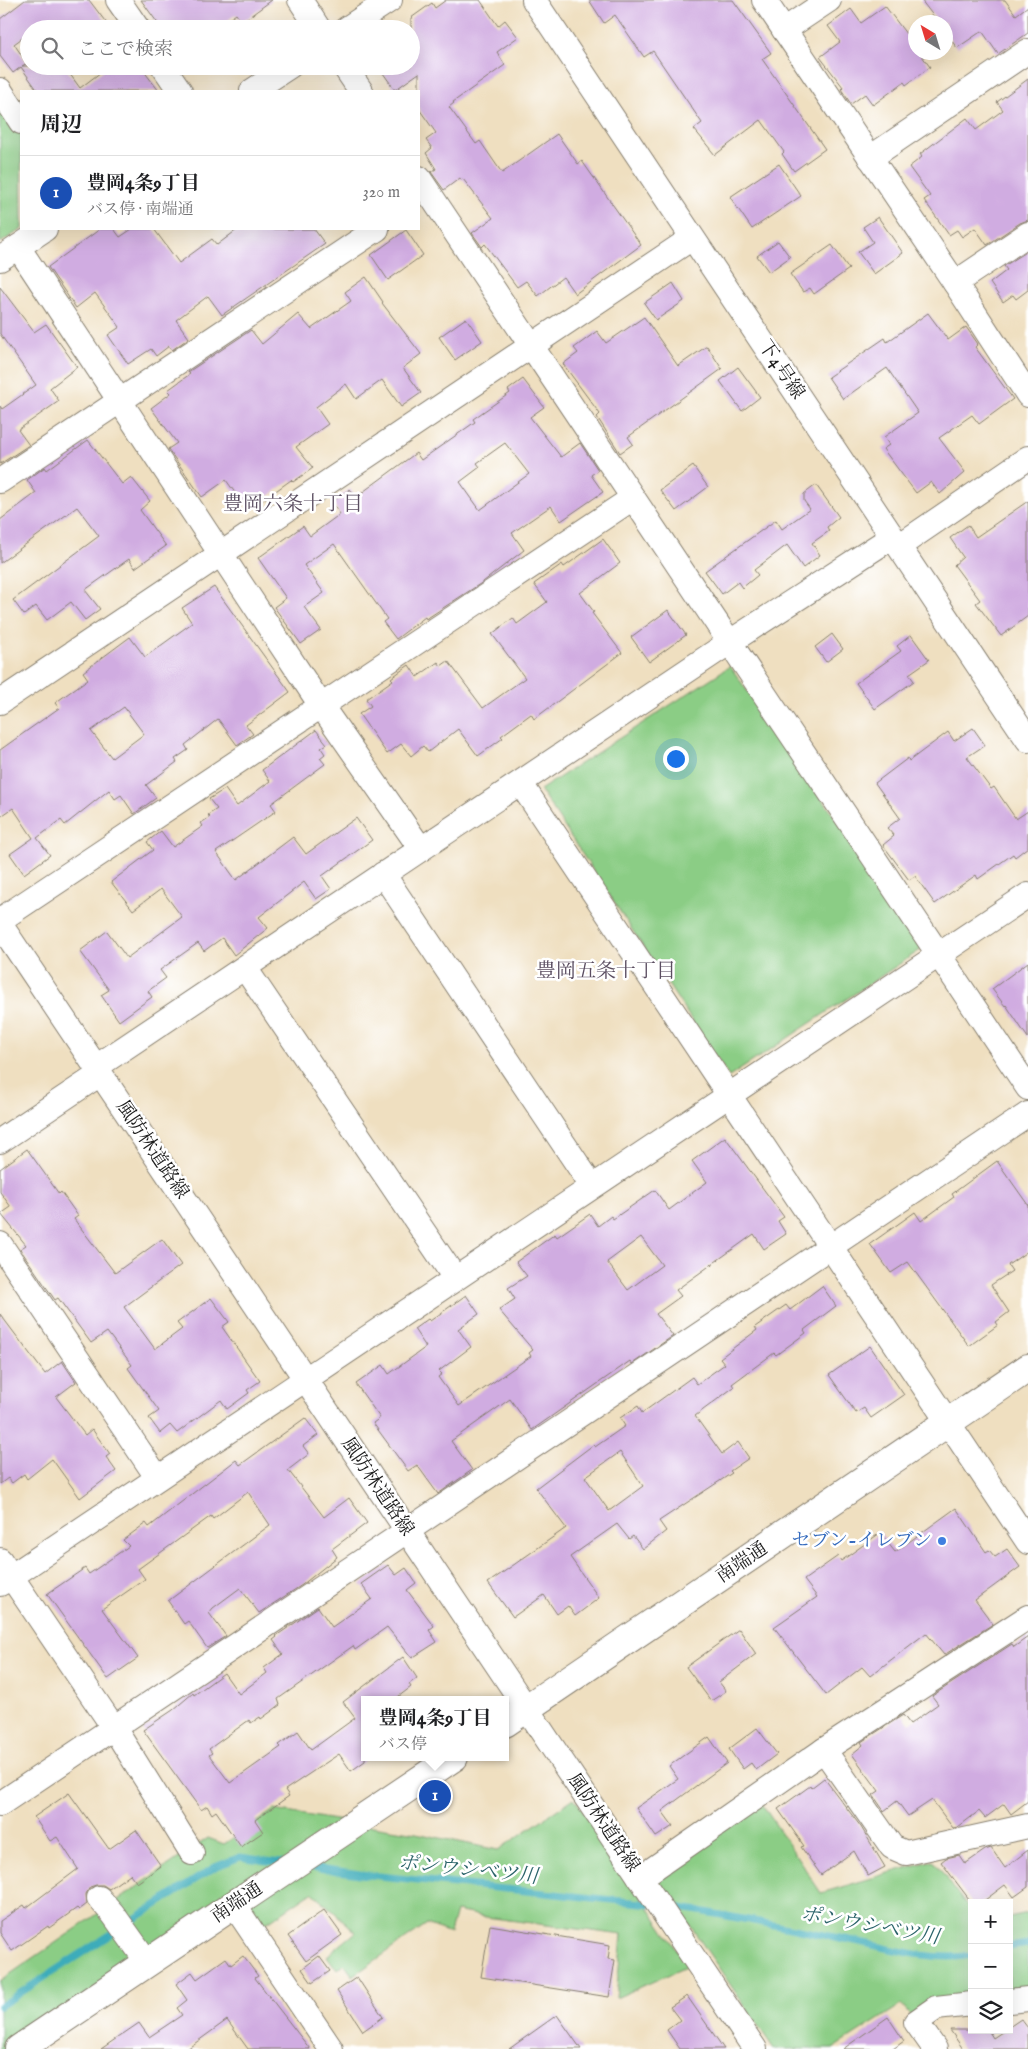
<!DOCTYPE html>
<html lang="ja">
<meta charset="utf-8">
<style>
body{margin:0;font-family:"IM FELL English","Noto Serif JP",serif;background:#f6f6f6;color:#202124}
.controls{position:absolute;right:15px;bottom:15px;display:grid;overflow:hidden;border-radius:0px;box-shadow:0 5px 20px #0002}
.controls button{width:45px;height:45px;display:grid;place-items:center;padding:0;border:0;border-bottom:1px solid #e0e0e0;background:#fff;color:#202124;font:25px sans-serif}
.compass{position:absolute;left:908px;top:15px;width:45px;height:45px;border-radius:50%;background:#fff;box-shadow:0 5px 20px #0002;rotate:322deg}
.you{position:absolute;left:675px;top:758px;width:18px;height:18px;margin:-12px;border:4px solid #fff;border-radius:50%;background:#1a73e8;box-shadow:0 0 0 8px #1a73e833}
.badge{display:grid;place-items:center;width:32px;height:32px;border-radius:50%;background:#b45309;color:#fff;font-size:16px;font-weight:700}
.pin{position:absolute;translate:-50% -50%;border:2px solid #fff;box-shadow:0 1px 5px #0006}
.popup{position:absolute;left:361px;top:1696px;width:148px;height:65px;box-sizing:border-box;display:grid;place-content:center;border-radius:0px;background:#fff;filter:drop-shadow(0 1px 4px #0005);font-size:16px;white-space:nowrap;color:#757577}
.popup b{font-size:19px;color:#202124}
.popup::after{content:'';position:absolute;left:50%;top:100%;margin-left:-10px;border:10px solid transparent;border-top-color:#fff}
.list{margin:0;padding:0;list-style:none}
h2{display:flex;justify-content:space-between;align-items:center;height:65px;margin:0;padding:0 20px;font-size:21px}
h2 small{font-size:16px;font-weight:400;color:#757577}
.list li{display:grid;grid-template-columns:32px 1fr auto;gap:15px;align-items:center;box-sizing:border-box;height:75px;padding:0 20px;border-top:1px solid #e0e0e0}
.list b{display:block;font-size:19px;white-space:nowrap}
.list p{margin:0;font-size:16px;white-space:nowrap;color:#757577}
.list em{font-size:16px;font-style:normal;color:#757577}
.icon{flex:none;width:28px;height:28px;fill:none;stroke:currentColor;stroke-width:2;stroke-linecap:round;stroke-linejoin:round}
.map{position:relative;flex:none;width:1028px;height:2049px;overflow:hidden}
.search{position:absolute;background:#fff;box-shadow:0 5px 20px #0002;left:20px;top:20px;width:400px;height:55px;display:flex;align-items:center;gap:12px;box-sizing:border-box;padding:0 18px;border-radius:28px;color:#757577;font-size:19px}
.panel{position:absolute;background:#fff;box-shadow:0 5px 20px #0002;left:20px;top:90px;width:400px;height:140px;border-radius:0px}
.map>svg:first-child{display:block}
.green{fill:#8bcd85;stroke:#547450}
.lines{fill:none;stroke-linecap:round;stroke-linejoin:round}
.stream{stroke:#3dacba;stroke-width:7}
.building{fill:#d0ace1;fill-rule:evenodd}
.minor-casing{stroke:#867e6e;stroke-width:26}
.major-casing{stroke:#867e6e;stroke-width:30}
.minor{stroke:#fff;stroke-width:24}
.major{stroke:#fff;stroke-width:28}
.shop-dot{fill:#3f7fe0;stroke:#fff;stroke-width:2}
.labels{text-anchor:middle;dominant-baseline:central;stroke-width:5;stroke-linejoin:round;paint-order:stroke}
.street-label{font-size:19px;fill:#1c1c1c;stroke:#fff}
.shop-label{font-size:19px;fill:#366cbe;stroke:#fff;text-anchor:end}
.neighbourhood-label{font-size:20px;fill:#5b4e61;stroke:#fff}
.water-label{font-size:20px;font-style:italic;fill:#2c646b;stroke:#fff}
</style>
<div class="map">
<svg width="1028" height="2049" viewBox="0 0 1028 2049">
<rect width="100%" height="100%" fill="#fff"/>
<filter id="ink" filterUnits="userSpaceOnUse"><feTurbulence type="fractalNoise" baseFrequency=".02" numOctaves="2"/><feDisplacementMap in="SourceGraphic" scale="10" xChannelSelector="R" yChannelSelector="G"/><feConvolveMatrix kernelMatrix="1 2 1 2 8 2 1 2 1" color-interpolation-filters="sRGB"/></filter>
<filter id="wash" filterUnits="userSpaceOnUse"><feTurbulence type="fractalNoise" baseFrequency=".0096" numOctaves="4" result="noise"/><feDisplacementMap in="SourceGraphic" scale="20" xChannelSelector="R" yChannelSelector="G"/><feGaussianBlur stdDeviation="1.12" result="paint"/><feColorMatrix in="noise" values="0 0 0 0 0 0 0 0 0 0 0 0 0 0 0 0 0 1.4 0 .05"/><feComposite in="paint" operator="in"/></filter>
<g filter="url(#wash)">
<rect width="100%" height="100%" fill="#efdfc0"/>
<g class="green">
<polygon points="0,103 21,134 22,229 0,243"/>
<polygon points="730,666 925,947 729,1077 540,790"/>
<polygon points="574,1798 688,1966 616,1998 622,1935 486,1917 456,1911 450,1933 427,1924 353,1976 344,1964 337,1970 327,1956 356,1932 312,1892 262,1926 234,1905 20,2049 0,2049 0,1981 208,1838 224,1844 274,1810 416,1833 498,1850"/>
<polygon points="762,1804 821,1893 933,1860 972,1913 972,2004 916,2022 901,2005 833,2049 774,2049 655,1874"/>
<polygon points="1028,1913 1028,1999 1009,2001 1009,1917"/>
</g>
<g class="lines">
<g class="stream">
<polyline points="304,1866 360,1874 651,1904"/>
<path d="M667 1906C730 1915 792 1929 855 1941 892 1949 934 1962 972 1955"/>
<polyline points="1009,1947 1028,1944"/>
<polyline points="0,2006 215,1867 240,1857 281,1863"/>
</g>
</g>
<g id="blocks">
<g class="building">
<polygon points="25,0 89,0 111,29 29,29 29,33 14,44 27,63 22,66 64,66 80,88 109,66 140,66 159,91 38,91 21,67 13,73 0,56 0,19"/>
<polygon points="141,0 272,0 242,22 236,14 216,29 162,29"/>
<polygon points="446,0 480,0 498,26 505,20 518,37 497,52 505,65 453,102 454,103 449,107 476,144 480,141 502,173 557,134 578,164 582,161 641,245 575,294 563,277 538,296 526,281 517,287 485,244 482,247 472,233 493,218 463,179 461,180 460,178 444,190 431,172 436,169 426,153 432,148 426,140 436,133 419,109 419,73 395,90 378,66 411,66 411,18 432,3 435,8"/>
<polygon points="589,0 733,0 771,53 762,59 825,149 794,171 782,154 784,152 761,120 715,155 694,129 702,123 653,51 644,57 615,15 604,23"/>
<polygon points="921,0 1005,0 1016,15 1028,6 1028,33 998,54 982,31 957,48 946,33 946,22 938,22"/>
<polygon points="885,6 916,47 916,52 919,52 930,67 906,85 904,82 873,105 865,94 851,104 841,89 843,87 820,57 840,42 828,26 851,9 861,23"/>
<polygon points="1028,79 1028,220 1020,223 987,245 975,228 962,237 957,230 949,235 924,200 930,196 909,167 922,157 920,154 967,118 976,130 1003,110 997,102"/>
<polygon points="779,164 801,196 752,229 730,197"/>
<polygon points="878,217 903,253 874,274 858,252 873,242 863,227"/>
<polygon points="100,229 114,229 120,237 132,229 154,229 179,263 212,239 217,245 238,229 314,229 325,244 222,315 208,296 176,320 189,338 172,350 169,346 156,356 151,349 128,364 108,335 120,327 95,293 76,308 48,267"/>
<polygon points="406,230 423,255 388,280 371,255"/>
<polygon points="778,241 790,257 769,272 757,256"/>
<polygon points="832,245 849,269 814,294 810,288 803,292 790,274"/>
<polygon points="1028,251 1028,290 1016,299 1013,295 1003,302 990,283 1007,270 1004,266"/>
<polygon points="366,277 383,302 382,303 421,354 403,368 421,393 401,407 382,380 356,399 346,384 316,407 328,424 296,447 313,468 293,482 291,480 259,503 255,496 243,504 226,480 202,497 168,449 177,443 151,408 171,393 168,390 190,374 188,372 251,330 262,344 298,314 311,329 351,301 345,292"/>
<polygon points="673,283 684,301 656,320 644,303"/>
<polygon points="0,287 34,332 46,324 77,367 50,388 59,401 18,430 29,445 0,464 0,406 2,409 36,385 0,334"/>
<polygon points="928,313 948,340 966,327 978,344 975,347 1013,399 979,424 972,415 939,438 965,472 940,494 931,482 916,493 883,449 889,445 884,437 918,413 887,368 843,399 828,377 885,338 887,342"/>
<polygon points="644,317 678,366 707,346 722,369 628,437 633,444 620,453 597,417 600,414 563,364 578,353 574,348 597,331 606,343"/>
<polygon points="466,318 482,341 455,360 439,337"/>
<polygon points="738,367 760,397 742,411 720,381"/>
<path d="M523 379 544 407 530 417 561 457 580 443 598 470 591 475 603 492 561 521 551 506 512 533 524 550 483 582 426 619 425 617 396 639 383 622 387 619 334 544 304 565 324 593 304 607 321 630 301 644 274 607 286 598 258 558 303 526 310 536 340 514 332 502 350 489 356 497 416 453 421 460 475 422 473 419 510 393 508 390ZM505 443 529 474 480 510 460 482 480 467 477 463Z"/>
<polygon points="88,440 122,484 131,477 150,501 140,510 166,546 135,568 129,559 85,590 100,609 85,620 71,602 47,620 36,606 24,615 13,600 99,536 77,507 0,563 0,520 36,493 27,480 45,467 47,470"/>
<polygon points="693,466 708,487 676,511 660,490"/>
<polygon points="816,485 839,517 827,527 829,531 812,543 820,555 803,568 787,545 754,570 758,575 742,588 738,582 722,594 705,571 776,520 782,529 810,509 804,501 804,494"/>
<polygon points="1028,501 1028,616 1001,636 976,603 980,600 954,565 963,557 950,538 968,525 976,537"/>
<polygon points="603,539 620,563 580,593 594,612 592,613 622,653 534,719 531,714 501,736 503,738 478,756 458,729 428,752 423,746 411,756 401,744 387,754 359,714 371,706 366,699 393,680 391,678 409,665 417,677 438,662 441,666 448,661 483,708 525,678 492,634 513,618 517,624 547,602 534,584 562,564 564,567"/>
<path d="M214 587 290 692 246 725 253 734 237 745 218 719 185 745 188 750 175 759 177 762 146 785 156 798 134 814 121 795 115 799 109 790 65 825 61 820 37 838 50 855 24 874 10 854 33 838 13 808 0 817V750L59 708 55 703 88 679 83 672 130 637 145 657 192 623 182 608ZM124 707 144 734 112 758 91 731Z"/>
<polygon points="668,610 686,635 649,662 631,637"/>
<polygon points="832,634 843,649 826,662 815,647"/>
<polygon points="911,635 929,660 909,674 914,681 875,709 856,683 901,651 897,646"/>
<polygon points="973,728 985,745 967,757 991,789 994,787 1016,819 1028,811 1028,847 1015,857 1013,854 978,879 976,875 935,904 915,876 909,880 883,845 894,836 887,828 900,818 875,783 908,758 909,761 948,732 954,741"/>
<polygon points="316,730 327,744 321,748 325,754 320,758 325,764 271,804 276,811 216,852 236,880 293,837 306,854 356,818 372,840 322,876 331,889 316,899 304,882 259,917 268,928 234,955 222,938 204,951 198,943 160,970 166,978 148,991 152,997 119,1021 101,995 109,990 80,951 107,931 127,958 182,917 161,889 133,910 111,882 153,850 147,842 161,831 173,847 203,826 201,823 210,817 208,815 217,809 209,799 225,789 237,806 270,781 262,770"/>
<polygon points="1028,962 1028,1038 1006,1005 1005,1006 992,989"/>
<path d="M725 1137 784 1217 778 1221 786 1234 764 1249 754 1234 676 1290 681 1296 656 1314 673 1336 632 1364 630 1361 532 1430 510 1399 451 1441 472 1470 438 1494 417 1465 408 1471 373 1423 380 1418 356 1384 383 1365 389 1374 426 1347 414 1329 428 1319 430 1321 466 1295 479 1314 458 1329 471 1347 439 1371 442 1374 438 1377 459 1406 531 1356 529 1353 533 1350 499 1310 515 1299 508 1288 527 1276 516 1262 555 1234 557 1237 590 1214 598 1226 611 1216 613 1219 655 1190 669 1210 707 1182 692 1161ZM641 1237 662 1265 628 1290 607 1262Z"/>
<polygon points="27,1149 59,1194 61,1192 78,1216 74,1219 115,1273 162,1239 181,1265 124,1307 155,1349 182,1329 177,1323 211,1298 229,1322 222,1327 260,1381 247,1390 249,1393 227,1409 221,1400 177,1433 170,1425 160,1433 149,1418 159,1411 128,1368 132,1365 107,1332 91,1343 58,1298 55,1300 20,1249 26,1245 1,1214 11,1207 0,1192 0,1169"/>
<polygon points="997,1161 1028,1205 1028,1251 1008,1265 1012,1271 991,1285 1009,1312 996,1322 998,1325 969,1346 908,1262 891,1273 870,1244 915,1212 921,1221 954,1197 952,1194"/>
<path d="M822 1286 836 1306 804 1330 806 1333 776 1355 774 1353 732 1384 734 1387 695 1416 722 1454 738 1442 749 1458 730 1471 732 1473 659 1521 666 1531 643 1549 633 1536 629 1539 617 1524 570 1557 599 1598 575 1616 568 1606 557 1614 544 1595 513 1617 488 1583 566 1528 536 1488 593 1445 595 1447 625 1426 620 1418 638 1406 642 1413 692 1377 697 1384 725 1364 720 1358 757 1330 755 1327 786 1305 790 1310ZM620 1452 643 1486 609 1511 585 1477Z"/>
<polygon points="0,1314 45,1374 62,1361 76,1382 56,1397 85,1435 92,1429 110,1454 106,1457 116,1471 80,1498 52,1459 27,1479 24,1474 12,1483 8,1478 0,1484"/>
<polygon points="870,1346 904,1395 871,1418 864,1408 856,1413 829,1375"/>
<polygon points="305,1418 318,1435 303,1446 309,1454 288,1470 324,1517 349,1498 367,1523 332,1549 337,1557 302,1585 259,1613 240,1588 213,1608 209,1613 226,1636 207,1648 188,1621 184,1624 168,1601 270,1525 248,1492 213,1519 211,1516 138,1569 145,1579 102,1609 138,1658 108,1679 47,1594 85,1568 89,1574 129,1546 123,1540 146,1523 149,1527 236,1460 240,1465"/>
<polygon points="956,1508 986,1552 989,1550 995,1557 1007,1549 1020,1567 975,1600 993,1624 944,1655 926,1633 870,1676 862,1667 826,1695 774,1627 817,1597 804,1580 838,1556 841,1561 880,1533 895,1552"/>
<polygon points="388,1565 396,1575 406,1568 416,1583 407,1590 434,1626 429,1630 437,1642 412,1658 387,1627 355,1650 353,1646 278,1699 280,1705 261,1719 260,1717 251,1723 249,1720 209,1749 212,1753 209,1755 230,1783 281,1747 279,1745 298,1731 311,1750 355,1718 343,1702 403,1657 417,1678 409,1684 411,1687 394,1700 365,1700 365,1761 351,1771 339,1754 285,1790 289,1796 255,1820 263,1832 241,1847 216,1811 212,1814 207,1806 201,1810 143,1730 173,1710 193,1693 194,1695 224,1673 239,1694 267,1673 264,1668 283,1654 273,1640 277,1637 276,1636 318,1607 332,1627 372,1599 361,1584"/>
<polygon points="739,1629 756,1654 719,1682 726,1691 711,1701 686,1667"/>
<polygon points="1028,1637 1028,1801 1011,1814 1004,1804 985,1818 979,1811 958,1827 953,1828 932,1800 908,1816 897,1801 884,1811 873,1795 879,1791 852,1754 863,1745 861,1742 903,1715 910,1724 938,1704 932,1696 1012,1644 1014,1647"/>
<polygon points="757,1728 777,1754 756,1770 751,1763 743,1769 729,1749"/>
<polygon points="709,1737 727,1763 662,1811 673,1826 656,1837 636,1808 678,1779 669,1766"/>
<polygon points="824,1778 861,1827 885,1867 868,1876 854,1851 821,1875 801,1847 804,1846 778,1809 810,1786 811,1788"/>
<polygon points="69,1793 109,1849 136,1830 161,1866 137,1883 130,1874 109,1889 103,1885 96,1885 90,1887 86,1894 87,1904 79,1910 77,1908 49,1928 48,1926 12,1951 0,1933 0,1921 24,1905 26,1908 78,1869 57,1837 50,1841 34,1817"/>
<polygon points="991,1848 1005,1868 1028,1850 1028,1887 1014,1897 1005,1885 981,1903 972,1903 941,1862 946,1858 959,1855 965,1864 985,1850"/>
<polygon points="324,1910 342,1935 306,1961 288,1936"/>
<polygon points="490,1925 610,1945 608,1959 615,1960 609,1997 481,1977"/>
<polygon points="243,1956 258,1976 255,1978 310,2049 248,2049 227,2020 187,2049 101,2049 139,2023 149,2037 182,2015 177,2008 187,2000 176,1984 192,1972 197,1979 226,1958 231,1965"/>
<polygon points="319,1956 330,1971 312,1983 302,1969"/>
<polygon points="357,1977 383,2017 363,2031 337,1991"/>
<polygon points="687,1996 724,2049 680,2049 667,2030 680,2020 670,2007"/>
<polygon points="557,2015 581,2049 509,2049"/>
<polygon points="888,2017 904,2041 893,2049 843,2049"/>
<polygon points="1021,2019 1028,2028 1028,2049 963,2049 950,2030 988,2030 993,2038 1005,2030 1009,2030 1009,2027"/>
</g>
</g>
</g>
<g filter="url(#ink)">
<use href="#blocks" fill-opacity="0" stroke="#867e6e" stroke-width="1"/>
<g class="lines">
<g class="minor-casing">
<g id="minor">
<polyline points="118,0 138,29"/>
<polyline points="300,0 319,29"/>
<polyline points="534,0 1028,740"/>
<polyline points="764,0 955,283 1028,395"/>
<polyline points="346,29 390,0"/>
<polyline points="784,30 829,0"/>
<polyline points="163,66 180,91"/>
<polyline points="344,66 361,91"/>
<polyline points="0,90 21,122"/>
<polyline points="252,91 290,66"/>
<polyline points="870,158 1028,51"/>
<polyline points="419,178 1028,1088"/>
<polyline points="18,247 322,707 421,849"/>
<polyline points="0,259 45,229"/>
<polyline points="955,283 1028,234"/>
<polyline points="0,481 377,229"/>
<polyline points="899,546 1028,458"/>
<polyline points="0,702 692,238"/>
<polyline points="521,784 1028,1542"/>
<polyline points="383,874 592,1186"/>
<polyline points="0,920 633,498"/>
<polyline points="0,924 755,2049"/>
<polyline points="245,968 455,1278"/>
<polyline points="96,1067 730,642 892,537"/>
<polyline points="0,1141 100,1074"/>
<polyline points="0,1244 157,1477"/>
<polyline points="0,1560 114,1728 192,1853"/>
<polyline points="0,1584 1028,895"/>
<polyline points="824,1750 892,1847 906,1853 1028,1826"/>
<polyline points="0,1804 1028,1114"/>
<polyline points="640,1878 824,1750 1028,1617"/>
<polyline points="99,1898 113,1914 148,1963"/>
<polyline points="234,1905 331,2049"/>
<polyline points="1009,2001 1028,1999"/>
<polyline points="935,2049 916,2022 936,2008 972,2004"/>
</g>
</g>
<g class="major-casing">
<g id="major">
<polyline points="505,1723 1028,1368"/>
<polyline points="19,2049 454,1757"/>
</g>
</g>
<use href="#minor" class="minor"/>
<use href="#major" class="major"/>
</g>
</g>
<circle class="shop-dot" cx="942" cy="1541" r="5"/>
<g class="labels">
<g class="street-label">
<text transform="translate(781 370) rotate(56)">下4号線</text>
<text transform="translate(152 1150) rotate(56)">風防林道路線</text>
<text transform="translate(377 1487) rotate(56)">風防林道路線</text>
<text transform="translate(742 1563) rotate(-34)">南端通</text>
<text transform="translate(603 1823) rotate(56)">風防林道路線</text>
<text transform="translate(237 1903) rotate(-34)">南端通</text>
</g>
<g class="shop-label">
<text x="932" y="1541">セブン-イレブン</text>
</g>
<g class="neighbourhood-label">
<text x="293" y="504">豊岡六条十丁目</text>
<text x="606" y="971">豊岡五条十丁目</text>
</g>
<g class="water-label">
<text transform="translate(468 1870) rotate(6)">ポンウシベツ川</text>
<text transform="translate(870 1926) rotate(10)">ポンウシベツ川</text>
</g>
</g>
</svg>
<div class="controls">
<button>+</button>
<button>−</button>
<button><svg class="icon" aria-label="layers" viewBox="0 0 24 24"><path d="M12 4l9 5-9 5-9-5zM3 14l9 5 9-5"/></svg></button>
</div>
<svg class="compass" viewBox="-18 -18 36 36"><path d="M0-13l5 13h-10z" fill="#e53935"/><path d="M0 13l5-13h-10z" fill="#757577"/></svg>
<div class="you"></div>
<div class="pin badge" style="left:435px;top:1796px;background:#1a4fb4">1</div>
<div class="popup"><b>豊岡4条9丁目</b>バス停</div>
<div class="search"><svg class="icon" aria-label="search" viewBox="0 0 24 24"><circle cx="10" cy="10" r="6"/><path d="M15 15l6 6"/></svg>ここで検索</div>
<section class="panel">
<h2>周辺<small></small></h2>
<ul class="list">
<li><span class="badge" style="background:#1a4fb4">1</span><div><b>豊岡4条9丁目</b><p>バス停 · 南端通</p></div><em>320 m</em></li>
</ul>
</section>
</div>
